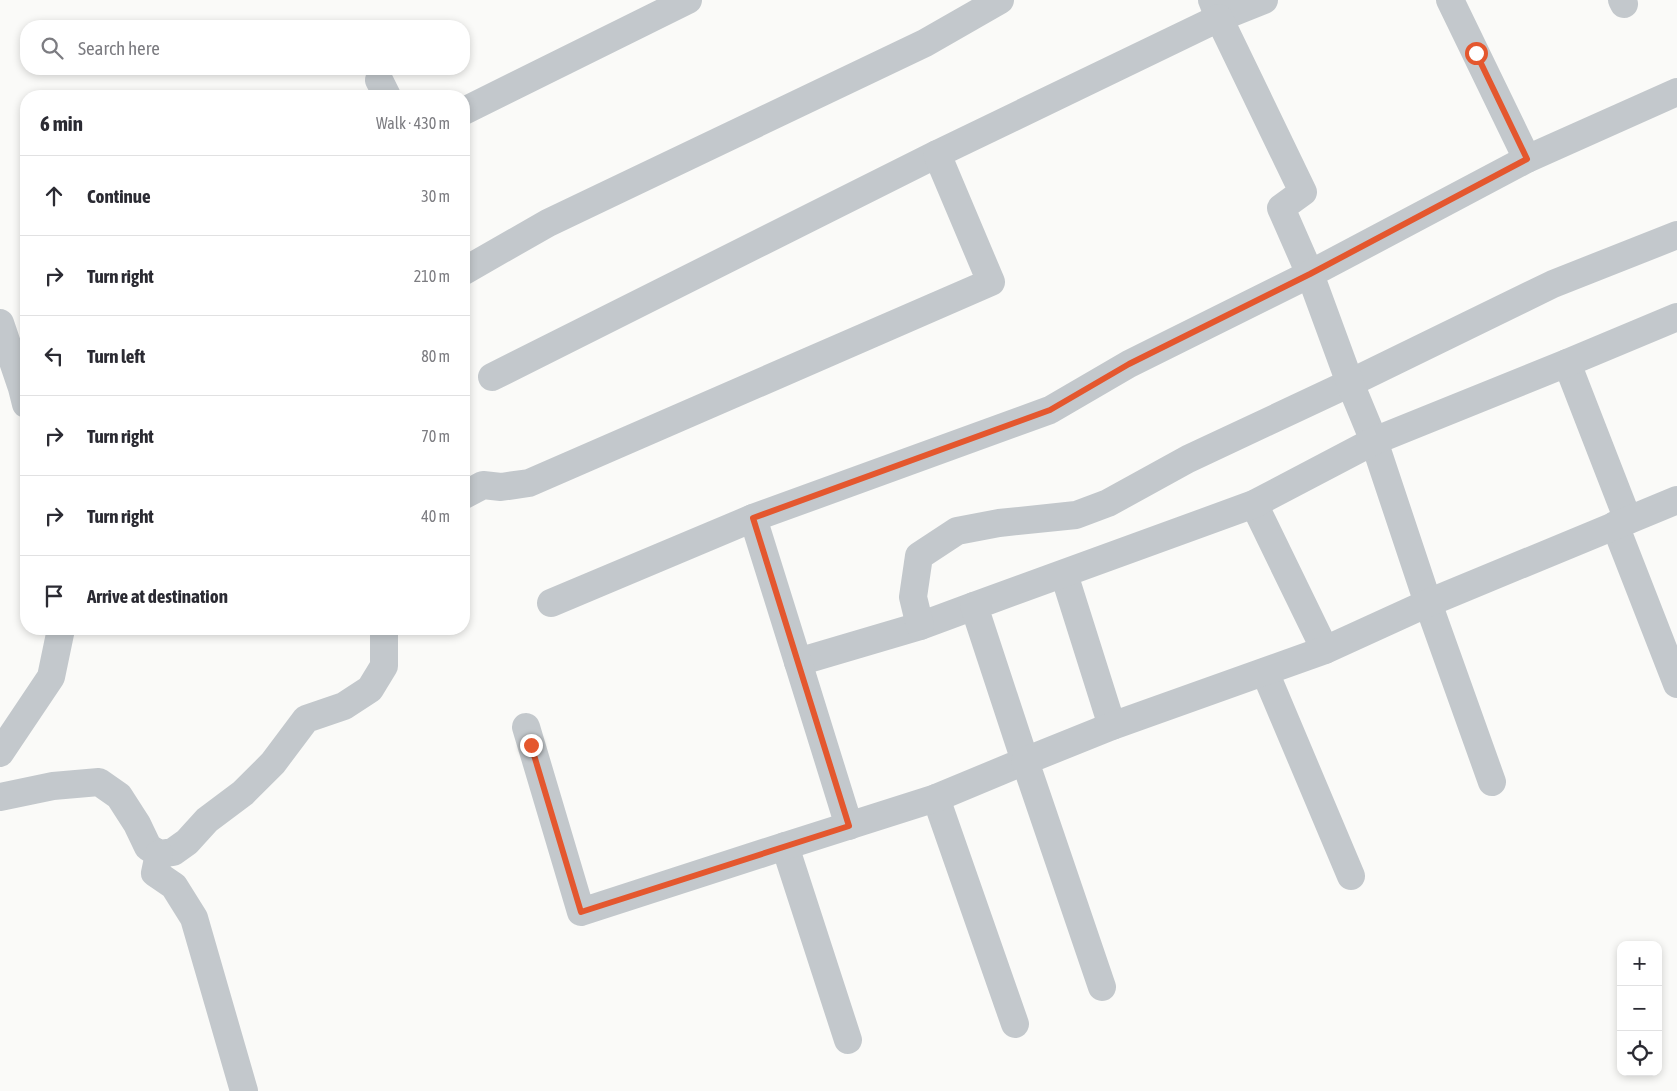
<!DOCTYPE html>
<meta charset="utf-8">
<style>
body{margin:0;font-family:"Asap Condensed",sans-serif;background:#f7f7f7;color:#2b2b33}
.controls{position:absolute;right:15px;bottom:15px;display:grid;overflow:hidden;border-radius:10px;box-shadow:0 2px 8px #0003}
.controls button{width:45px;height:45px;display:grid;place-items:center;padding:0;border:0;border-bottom:1px solid #e1e1e2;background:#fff;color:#2b2b33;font:25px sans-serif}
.stop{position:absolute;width:15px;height:15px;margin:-11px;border:4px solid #e4572e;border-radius:50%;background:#fff}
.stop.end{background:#e4572e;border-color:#fff;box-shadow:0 1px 5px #0008}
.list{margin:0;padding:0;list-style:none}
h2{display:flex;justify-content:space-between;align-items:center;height:65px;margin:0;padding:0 20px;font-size:21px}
h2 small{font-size:16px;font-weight:400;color:#7c7c81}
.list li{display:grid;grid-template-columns:32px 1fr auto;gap:15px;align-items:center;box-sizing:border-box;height:80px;padding:0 20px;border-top:1px solid #e1e1e2}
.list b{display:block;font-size:19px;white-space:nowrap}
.list em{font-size:16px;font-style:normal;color:#7c7c81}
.icon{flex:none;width:28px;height:28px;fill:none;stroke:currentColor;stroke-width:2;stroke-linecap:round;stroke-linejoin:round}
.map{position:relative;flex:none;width:1677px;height:1091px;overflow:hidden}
.search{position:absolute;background:#fff;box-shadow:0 2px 8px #0003;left:20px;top:20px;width:450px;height:55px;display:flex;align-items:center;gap:12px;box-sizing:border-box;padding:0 18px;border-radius:20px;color:#7c7c81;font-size:19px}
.panel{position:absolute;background:#fff;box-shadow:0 2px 8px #0003;left:20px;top:90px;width:450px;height:545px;border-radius:20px}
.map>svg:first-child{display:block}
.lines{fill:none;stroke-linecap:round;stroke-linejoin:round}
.minor{stroke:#c3c8cc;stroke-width:28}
.route{stroke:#e4572e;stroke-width:6}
</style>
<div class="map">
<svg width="1677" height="1091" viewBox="0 0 1677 1091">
<rect width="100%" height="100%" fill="#fafaf8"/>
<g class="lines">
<g class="minor">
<polyline points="1212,0 1219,18 1264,0"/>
<polyline points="1450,0 1527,159"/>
<polyline points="1622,0 1624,4"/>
<polyline points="379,80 387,96"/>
<polyline points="464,111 688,0"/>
<polyline points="464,271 548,223 925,43 1000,0"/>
<polyline points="0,323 22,388 26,404"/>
<polyline points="1567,363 1628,520"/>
<polyline points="492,377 937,154"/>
<polyline points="464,495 483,485 501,487 529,483 991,282 937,154 1219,18 1303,192 1281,208 1310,274 1129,364 1050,410 753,518"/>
<polyline points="1254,504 1325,650"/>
<polyline points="1615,525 1677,684"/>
<polyline points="1064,574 1112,726"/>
<polyline points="551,603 753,518 798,662 920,626 974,606"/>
<polyline points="920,626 913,597 919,556 957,531 999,523 1076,515 1108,503 1188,459 1350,383 1553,284 1677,235"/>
<polyline points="798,662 849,826"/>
<polyline points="1265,672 1351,876"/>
<polyline points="526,727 581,912 785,846 848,1040"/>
<polyline points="0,753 51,677 61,629"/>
<polyline points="1492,782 1428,603 1374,441 1350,383 1310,274 1527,159 1677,92"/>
<polyline points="0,797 53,786 99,782 119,796 137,824 148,847 159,854 173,852 187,842 207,820 243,793 273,763 306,719 344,706 370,689 384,666 384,629"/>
<polyline points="936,798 1015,1024"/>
<polyline points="785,846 936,798 1025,761 974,606 1254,504 1374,441 1567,363 1677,317"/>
<polyline points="159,854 155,873 174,886 194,918 244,1091"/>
<polyline points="1102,987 1025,761 1112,726 1325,650 1428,603 1677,500"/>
</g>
</g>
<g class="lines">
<polyline class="route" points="531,745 581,912 849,826 753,518 1050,410 1129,364 1310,274 1527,159 1476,53"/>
</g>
</svg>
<div class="controls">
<button>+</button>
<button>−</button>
<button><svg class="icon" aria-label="locate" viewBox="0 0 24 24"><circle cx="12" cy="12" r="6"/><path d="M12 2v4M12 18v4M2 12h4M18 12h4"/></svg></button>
</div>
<div class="stop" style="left:1476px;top:53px"></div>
<div class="stop end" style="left:531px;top:745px"></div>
<div class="search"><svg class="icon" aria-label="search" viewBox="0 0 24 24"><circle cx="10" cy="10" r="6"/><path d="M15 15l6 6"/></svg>Search here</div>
<section class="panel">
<h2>6 min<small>Walk · 430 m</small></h2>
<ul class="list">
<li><svg class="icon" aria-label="ahead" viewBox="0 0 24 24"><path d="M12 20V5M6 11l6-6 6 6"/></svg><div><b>Continue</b></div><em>30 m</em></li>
<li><svg class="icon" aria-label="right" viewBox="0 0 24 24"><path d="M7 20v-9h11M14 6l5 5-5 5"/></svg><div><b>Turn right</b></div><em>210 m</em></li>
<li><svg class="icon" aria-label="left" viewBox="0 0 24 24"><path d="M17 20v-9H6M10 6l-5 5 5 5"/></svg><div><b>Turn left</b></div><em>80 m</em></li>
<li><svg class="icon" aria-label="right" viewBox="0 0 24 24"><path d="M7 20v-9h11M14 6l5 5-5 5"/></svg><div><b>Turn right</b></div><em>70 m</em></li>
<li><svg class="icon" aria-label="right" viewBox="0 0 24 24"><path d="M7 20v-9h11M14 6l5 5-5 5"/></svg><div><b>Turn right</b></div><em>40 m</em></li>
<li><svg class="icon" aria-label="arrive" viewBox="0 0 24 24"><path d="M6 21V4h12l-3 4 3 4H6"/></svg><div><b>Arrive at destination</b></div></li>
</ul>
</section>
</div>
